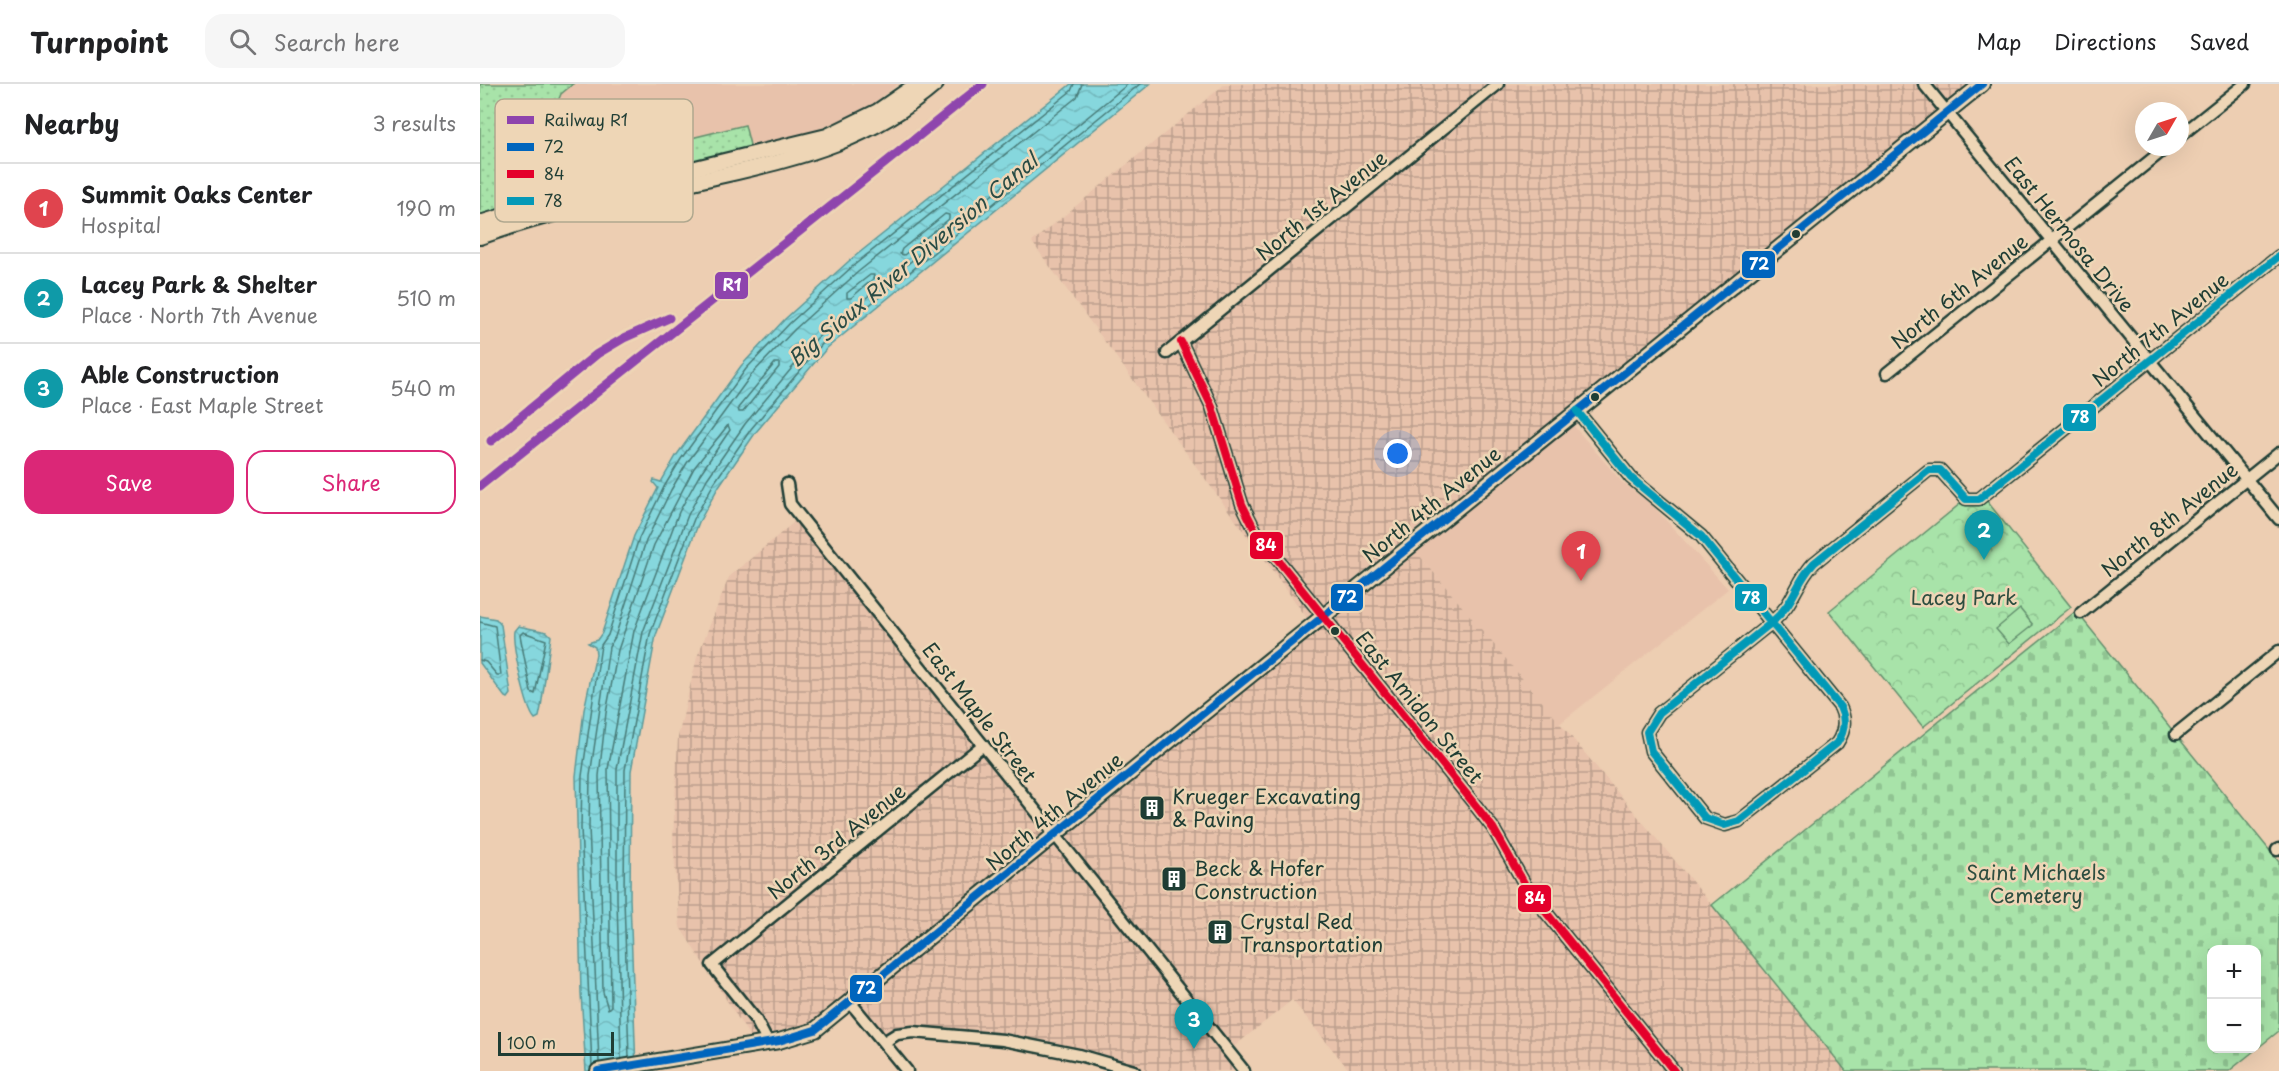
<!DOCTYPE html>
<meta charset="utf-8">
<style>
body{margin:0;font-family:"Playpen Sans",sans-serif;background:#f6f6f6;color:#202124}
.controls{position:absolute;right:18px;bottom:18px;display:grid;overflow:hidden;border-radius:12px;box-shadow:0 6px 24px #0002}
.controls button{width:54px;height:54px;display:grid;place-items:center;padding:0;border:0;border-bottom:2px solid #e0e0e0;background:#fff;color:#202124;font:30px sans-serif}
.compass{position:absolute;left:1655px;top:18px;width:54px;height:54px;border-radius:50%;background:#fff;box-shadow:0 6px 24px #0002;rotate:51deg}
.scale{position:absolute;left:18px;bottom:15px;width:116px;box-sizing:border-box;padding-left:6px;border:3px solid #1f3d34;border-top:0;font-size:16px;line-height:21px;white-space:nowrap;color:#1f3d34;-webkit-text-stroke:4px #eed6b6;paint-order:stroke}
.you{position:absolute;left:918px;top:370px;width:21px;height:21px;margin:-15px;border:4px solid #fff;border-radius:50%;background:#1a73e8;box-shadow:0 0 0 9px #1a73e833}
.badge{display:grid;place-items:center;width:39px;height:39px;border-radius:50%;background:#db2777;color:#fff;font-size:20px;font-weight:700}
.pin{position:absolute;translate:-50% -50px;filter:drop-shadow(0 2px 3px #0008)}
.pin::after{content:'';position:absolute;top:32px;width:21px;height:18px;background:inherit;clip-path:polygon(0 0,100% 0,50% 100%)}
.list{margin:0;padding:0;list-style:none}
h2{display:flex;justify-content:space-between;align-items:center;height:78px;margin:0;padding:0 24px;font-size:26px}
h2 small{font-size:20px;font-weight:400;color:#757577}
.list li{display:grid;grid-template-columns:39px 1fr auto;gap:18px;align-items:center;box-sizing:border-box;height:90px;padding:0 24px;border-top:2px solid #e0e0e0}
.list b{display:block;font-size:22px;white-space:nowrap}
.list p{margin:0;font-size:20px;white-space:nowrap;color:#757577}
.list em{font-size:20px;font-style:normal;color:#757577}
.actions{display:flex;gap:12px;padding:18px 24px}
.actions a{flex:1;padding:14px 0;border:2px solid #db2777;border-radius:18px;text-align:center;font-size:21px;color:#db2777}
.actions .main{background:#db2777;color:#fff}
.icon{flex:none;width:33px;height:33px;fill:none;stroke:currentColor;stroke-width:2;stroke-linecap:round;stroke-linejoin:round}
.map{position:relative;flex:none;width:1799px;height:987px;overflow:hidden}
header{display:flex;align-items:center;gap:36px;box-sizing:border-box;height:84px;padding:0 30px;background:#fff;border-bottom:2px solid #e0e0e0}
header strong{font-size:28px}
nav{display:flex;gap:33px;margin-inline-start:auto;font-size:21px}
.search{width:420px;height:54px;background:#f6f6f6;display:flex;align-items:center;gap:15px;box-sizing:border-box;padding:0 21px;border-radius:18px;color:#757577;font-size:22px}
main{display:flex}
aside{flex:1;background:#fff}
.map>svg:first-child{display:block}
.built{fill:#e8c2ab}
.industrial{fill:url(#industrial-grid)}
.grass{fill:url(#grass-dots);stroke:#64906e;stroke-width:1.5}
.forest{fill:url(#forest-crowns);stroke:#64906e;stroke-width:1.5}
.cemetery{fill:url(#cemetery-stones);stroke:#64906e;stroke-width:1.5;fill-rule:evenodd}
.pitch{fill:#a8e3a9;stroke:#64906e;stroke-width:1.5}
.water{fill:url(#water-waves);stroke:#5d9999;stroke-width:1.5}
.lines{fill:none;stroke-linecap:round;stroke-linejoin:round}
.shore{stroke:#487b78;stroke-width:1.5}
.minor-casing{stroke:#1f3d34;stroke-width:15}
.major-casing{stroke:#1f3d34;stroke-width:18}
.minor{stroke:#eed6b6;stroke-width:10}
.major{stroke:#eed6b6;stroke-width:14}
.bus-1-casing{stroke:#eed6b6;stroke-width:12}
.bus-2-casing{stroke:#eed6b6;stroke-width:12}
.bus-3-casing{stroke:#eed6b6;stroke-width:12}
.bus-1{stroke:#0065bd;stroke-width:8}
.bus-2{stroke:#e4002b;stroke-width:8}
.bus-3{stroke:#0599b7;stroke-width:8}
.rail-1-casing{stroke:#eed6b6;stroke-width:14}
.rail-1{stroke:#8e44ad;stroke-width:9}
.bus-dot{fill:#1f3d34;stroke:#eed6b6;stroke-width:2}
.labels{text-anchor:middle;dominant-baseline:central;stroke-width:5;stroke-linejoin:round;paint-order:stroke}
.street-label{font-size:20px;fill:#1f3d34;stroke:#eed6b6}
.park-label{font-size:20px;fill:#2d4e40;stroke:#eed6b6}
.poi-label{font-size:20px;fill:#1f3d34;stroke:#eed6b6;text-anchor:start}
.water-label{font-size:21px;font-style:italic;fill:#294c45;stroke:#eed6b6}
.key{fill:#eed6b6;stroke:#b0a88f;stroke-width:1.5}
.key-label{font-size:16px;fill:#1f3d34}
.line-badge{stroke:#eed6b6;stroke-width:2}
.badge-label{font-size:16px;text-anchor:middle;font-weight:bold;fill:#fff}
</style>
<header>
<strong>Turnpoint</strong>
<div class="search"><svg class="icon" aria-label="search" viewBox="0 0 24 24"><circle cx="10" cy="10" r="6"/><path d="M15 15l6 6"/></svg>Search here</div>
<nav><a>Map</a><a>Directions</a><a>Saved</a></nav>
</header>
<main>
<aside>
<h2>Nearby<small>3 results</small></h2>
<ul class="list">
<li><span class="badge" style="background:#e0444e">1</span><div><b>Summit Oaks Center</b><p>Hospital</p></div><em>190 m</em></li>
<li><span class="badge" style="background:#0f9aa8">2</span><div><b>Lacey Park &amp; Shelter</b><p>Place · North 7th Avenue</p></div><em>510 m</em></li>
<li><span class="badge" style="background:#0f9aa8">3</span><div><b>Able Construction</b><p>Place · East Maple Street</p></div><em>540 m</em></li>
</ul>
<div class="actions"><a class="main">Save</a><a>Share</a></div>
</aside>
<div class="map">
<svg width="1799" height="987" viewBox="0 0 1799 987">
<defs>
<pattern id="industrial-grid" width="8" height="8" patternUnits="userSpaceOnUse" patternTransform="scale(1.5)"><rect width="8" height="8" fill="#e8c2ab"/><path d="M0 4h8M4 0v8" fill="none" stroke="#bb9f8c"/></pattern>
<pattern id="grass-dots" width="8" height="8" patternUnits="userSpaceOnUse" patternTransform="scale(1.5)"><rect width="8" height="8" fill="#a8e3a9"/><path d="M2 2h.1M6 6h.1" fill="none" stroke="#90c492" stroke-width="1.8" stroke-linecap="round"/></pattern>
<pattern id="forest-crowns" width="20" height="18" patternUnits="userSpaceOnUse" patternTransform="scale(1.5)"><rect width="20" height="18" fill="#a8e3a9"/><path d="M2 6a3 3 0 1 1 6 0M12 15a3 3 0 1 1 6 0" fill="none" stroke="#90c492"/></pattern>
<pattern id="cemetery-stones" width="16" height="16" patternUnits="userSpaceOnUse" patternTransform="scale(1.5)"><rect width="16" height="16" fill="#a8e3a9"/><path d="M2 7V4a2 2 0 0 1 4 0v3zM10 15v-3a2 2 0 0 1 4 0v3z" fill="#90c492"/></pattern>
<pattern id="water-waves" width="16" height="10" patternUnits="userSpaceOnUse" patternTransform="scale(1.5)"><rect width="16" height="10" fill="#86d7dd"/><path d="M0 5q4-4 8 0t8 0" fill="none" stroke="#73b9be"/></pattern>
</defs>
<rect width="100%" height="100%" fill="#edceb2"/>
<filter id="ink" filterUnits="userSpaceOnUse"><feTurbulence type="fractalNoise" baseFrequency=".0167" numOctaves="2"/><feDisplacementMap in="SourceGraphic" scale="12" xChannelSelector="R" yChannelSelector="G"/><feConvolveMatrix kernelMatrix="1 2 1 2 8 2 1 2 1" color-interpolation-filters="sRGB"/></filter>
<g filter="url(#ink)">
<g class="built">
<polygon points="0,0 418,0 387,24 324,52 97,108"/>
<polygon points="1091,339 1142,398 1172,421 1248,505 1078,641 934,465"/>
</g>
<g class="industrial">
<polygon points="745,0 1491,0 827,534 552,158"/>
<polygon points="326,428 577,744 328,945 272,956 200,843 193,757 198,653 217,573 249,493"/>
<polygon points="934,465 1232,821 1366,987 870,987 812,916 752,964 582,752"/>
<polygon points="574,758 759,987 666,987 603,968 546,955 433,940 417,943 404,951 376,919"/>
</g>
<polygon class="grass" points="0,0 93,0 81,10 76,22 92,83 265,41 271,65 0,132"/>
<polygon class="forest" points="1503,412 1591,523 1443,643 1349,527 1486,415"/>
<path class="cemetery" d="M1596 527 1799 778V947L1749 987H1366L1232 821ZM1732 866H1776V964H1732Z"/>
<polygon class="pitch" points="1540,525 1553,541 1529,560 1516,545"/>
<g class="water">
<polygon points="591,0 670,0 347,264 276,348 239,402 219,438 176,551 151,687 150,814 156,987 106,987 101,909 96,692 104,626 116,570 115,563 108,559 117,556 122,549 154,452 178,404 173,398 174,396 181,398 196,372 261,282 305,235 369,177"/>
<polygon points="0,532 16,535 21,541 31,610 28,614 24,612 0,579"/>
<path d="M38 542 67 548 71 552 61 623 59 633 55 635C46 626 32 561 34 547Z"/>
</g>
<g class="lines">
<g class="shore">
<polygon points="465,130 469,131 469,135 424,171 420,170 422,165"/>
<polygon points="390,191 394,191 393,195 371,214 367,214 367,209"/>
<polygon points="295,279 299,279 299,283 263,328 259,328 258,324"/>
<polygon points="248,341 250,346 220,390 199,428 154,547 128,685 131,922 128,925 123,908 119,692 126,629 138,566 174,461 214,384"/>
<polyline points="0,538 15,542 21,591 17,591 6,578 0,576"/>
<polygon points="43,548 66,556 55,610 51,608 40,551"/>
<polyline points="149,974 144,814 145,686 170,550 214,435 234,399 271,345 343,259 660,0"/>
<polyline points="141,975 137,814 137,685 163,548 208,431 227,395 265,340 337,254 648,0"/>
<polyline points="119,978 109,743 110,692 129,563 135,553 166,457 191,406 207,379 272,290 315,245 378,188 597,13 602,0"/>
<polyline points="112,982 101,744 102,692 121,561 128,551 159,454 184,403 201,375 266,285 310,239 373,182 591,7 594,0"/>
</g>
<g class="minor-casing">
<g id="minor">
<polyline points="1444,0 1799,435"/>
<polyline points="1700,52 1765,0"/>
<polyline points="701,258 732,323 762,420 777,450 996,722 1013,744 1048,806 1194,987"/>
<polyline points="687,269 1018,0"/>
<polyline points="1407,289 1687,63"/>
<path d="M1097 327 1151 394 1221 452 1360 623C1366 635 1365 647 1357 659L1259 737 1245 741 1225 734 1171 667 1167 648 1179 629 1291 539C1315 519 1315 499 1334 479L1449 386H1460L1486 415H1499L1799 172"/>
<polyline points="307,400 310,420 764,987"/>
<polyline points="1601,529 1799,369"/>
<polyline points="1696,650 1799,567"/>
<polyline points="1797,766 1799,765"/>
<polyline points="370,918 427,987"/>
<polyline points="404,958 417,950 433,948 523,956 599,971 654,987"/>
<polyline points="288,959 276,936 232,881 503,661"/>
</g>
</g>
<g class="major-casing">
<g id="major">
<polyline points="0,139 39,127 347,52 398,27 437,0"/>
<path d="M0 153C79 124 163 110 244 91 326 72 391 56 456 0"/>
<polyline points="118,987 299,957 335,946 720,632 1502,0"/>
</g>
</g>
<use href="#minor" class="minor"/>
<use href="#major" class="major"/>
<g class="bus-1-casing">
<polyline id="bus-1" points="118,987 299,957 335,946 720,632 1502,0"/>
</g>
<g class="bus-2-casing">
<polyline id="bus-2" points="701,258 732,323 762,420 777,450 996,722 1013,744 1048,806 1194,987"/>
</g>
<g class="bus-3-casing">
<path id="bus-3" d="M1097 327 1151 394 1221 452 1360 623C1366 635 1365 647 1357 659L1259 737 1245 741 1225 734 1171 667 1167 648 1179 629 1291 539C1315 519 1315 499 1334 479L1449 386H1460L1486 415H1499L1799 172"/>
</g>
<use href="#bus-1" class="bus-1"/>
<use href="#bus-2" class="bus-2"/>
<use href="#bus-3" class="bus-3"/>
<g class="rail-1-casing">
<g id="rail-1">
<polyline points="11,357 117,270 144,254 189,234"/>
<path d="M0 402C167 267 336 136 503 0"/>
</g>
</g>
<use href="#rail-1" class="rail-1"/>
</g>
</g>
<defs>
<g id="building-square" transform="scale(1.35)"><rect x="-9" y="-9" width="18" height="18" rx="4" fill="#1f3d34" stroke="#eed6b6"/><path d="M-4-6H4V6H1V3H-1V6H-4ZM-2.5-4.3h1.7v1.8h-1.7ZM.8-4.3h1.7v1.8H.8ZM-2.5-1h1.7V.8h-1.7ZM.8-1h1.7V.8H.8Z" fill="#fff"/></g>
</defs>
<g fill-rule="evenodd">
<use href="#building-square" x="672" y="724"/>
<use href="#building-square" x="694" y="795"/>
<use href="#building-square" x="740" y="848"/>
</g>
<g class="bus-dot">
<circle cx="1316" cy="150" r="5"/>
<circle cx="1115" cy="313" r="5"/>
<circle cx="855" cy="547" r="5"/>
</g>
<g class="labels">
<g class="street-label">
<text transform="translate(841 121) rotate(-39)">North 1st Avenue</text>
<text transform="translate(1590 150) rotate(51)">East Hermosa Drive</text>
<text transform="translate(1479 207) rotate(-39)">North 6th Avenue</text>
<text transform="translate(1680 245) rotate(-39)">North 7th Avenue</text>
<text transform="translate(951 420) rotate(-39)">North 4th Avenue</text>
<text transform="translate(1689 435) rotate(-39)">North 8th Avenue</text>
<text transform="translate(940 623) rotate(51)">East Amidon Street</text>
<text transform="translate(500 628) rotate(52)">East Maple Street</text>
<text transform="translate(574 727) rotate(-40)">North 4th Avenue</text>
<text transform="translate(356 757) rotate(-39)">North 3rd Avenue</text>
</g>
<g class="park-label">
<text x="1484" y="513">Lacey Park</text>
<text x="1556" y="788">Saint Michaels<tspan x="1556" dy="23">Cemetery</tspan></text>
</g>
<g class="poi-label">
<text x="692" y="712">Krueger Excavating<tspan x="692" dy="23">&amp; Paving</tspan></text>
<text x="714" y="784">Beck &amp; Hofer<tspan x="714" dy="23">Construction</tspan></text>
<text x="760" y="837">Crystal Red<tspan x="760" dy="23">Transportation</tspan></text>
</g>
<g class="water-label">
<text transform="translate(432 175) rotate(-40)">Big Sioux River Diversion Canal</text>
</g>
</g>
<rect x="15" y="15" width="198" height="123" rx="9" class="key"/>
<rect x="27" y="32" width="27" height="8" fill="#8e44ad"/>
<rect x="27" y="59" width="27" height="8" fill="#0065bd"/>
<rect x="27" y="86" width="27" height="8" fill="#e4002b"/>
<rect x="27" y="113" width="27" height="8" fill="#0599b7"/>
<g class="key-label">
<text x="64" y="42">Railway R1</text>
<text x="64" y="69">72</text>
<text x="64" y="96">84</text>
<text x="64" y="123">78</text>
</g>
<g class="line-badge">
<rect x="1261" y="166" width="35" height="29" rx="6" fill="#0065bd"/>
<rect x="234" y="187" width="35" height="29" rx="6" fill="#8e44ad"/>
<rect x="1582" y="319" width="35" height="29" rx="6" fill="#0599b7"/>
<rect x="769" y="447" width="35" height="29" rx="6" fill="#e4002b"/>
<rect x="850" y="499" width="34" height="29" rx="6" fill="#0065bd"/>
<rect x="1254" y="499" width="34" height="29" rx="6" fill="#0599b7"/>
<rect x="1037" y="800" width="35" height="29" rx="6" fill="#e4002b"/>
<rect x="369" y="890" width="34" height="29" rx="6" fill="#0065bd"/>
</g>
<g class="badge-label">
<text x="1279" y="186">72</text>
<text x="252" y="207">R1</text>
<text x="1600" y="339">78</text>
<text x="786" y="467">84</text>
<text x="867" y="519">72</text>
<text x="1271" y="520">78</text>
<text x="1055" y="820">84</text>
<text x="386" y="910">72</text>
</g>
</svg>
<div class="controls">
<button>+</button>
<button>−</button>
</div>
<svg class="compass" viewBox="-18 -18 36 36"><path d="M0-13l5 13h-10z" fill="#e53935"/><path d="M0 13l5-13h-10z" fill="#757577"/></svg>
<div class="scale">100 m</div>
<div class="you"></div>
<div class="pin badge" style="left:1101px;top:497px;background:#e0444e">1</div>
<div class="pin badge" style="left:1504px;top:476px;background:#0f9aa8">2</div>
<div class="pin badge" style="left:714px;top:965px;background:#0f9aa8">3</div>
</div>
</main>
